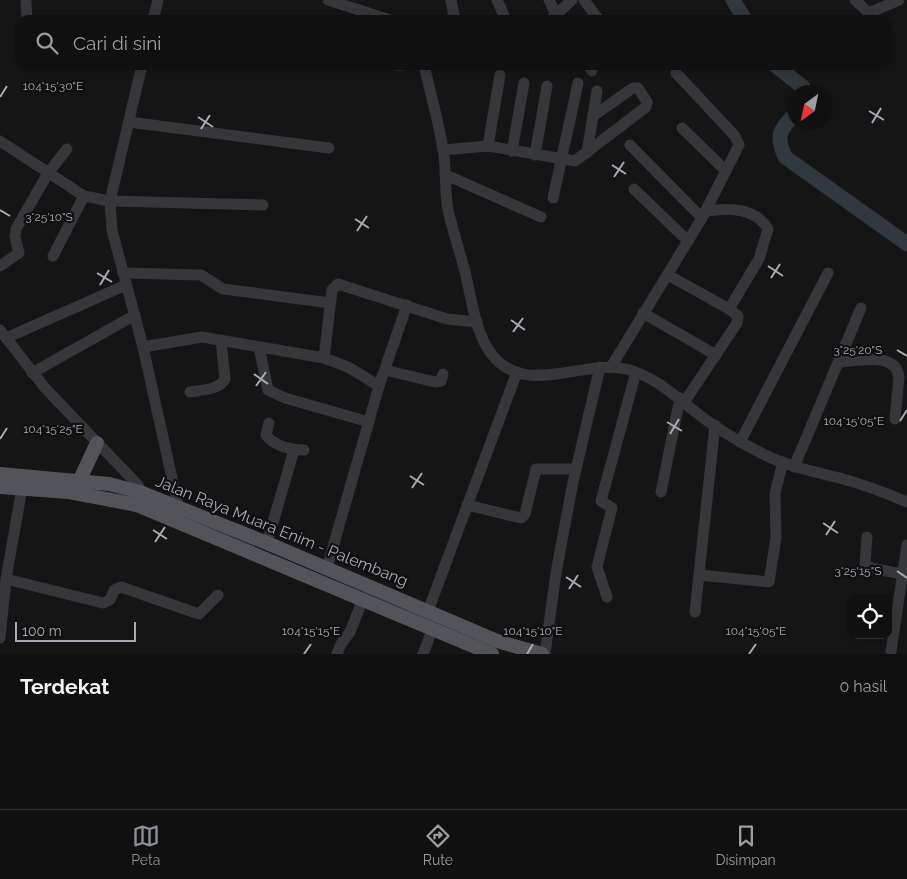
<!DOCTYPE html>
<html lang="id">
<meta charset="utf-8">
<style>
body{margin:0;font-family:Raleway,sans-serif;background:#1e1e1e;color:#f1f3f6}
.controls{position:absolute;right:15px;bottom:15px;display:grid;overflow:hidden;border-radius:10px;box-shadow:0 2px 8px #0003}
.controls button{width:45px;height:45px;display:grid;place-items:center;padding:0;border:0;border-bottom:1px solid #303030;background:#101010;color:#f1f3f6;font:25px sans-serif}
.compass{position:absolute;left:787px;top:85px;width:45px;height:45px;border-radius:50%;background:#101010;box-shadow:0 2px 8px #0003;rotate:213deg}
.scale{position:absolute;left:15px;bottom:12px;width:121px;box-sizing:border-box;padding-left:5px;border:2px solid #a8abb5;border-top:0;font-size:14px;line-height:18px;white-space:nowrap;color:#a8abb5;-webkit-text-stroke:4px #101011;paint-order:stroke}
.list{margin:0;padding:0;list-style:none}
h2{display:flex;justify-content:space-between;align-items:center;height:65px;margin:0;padding:0 20px;font-size:21px}
h2 small{font-size:16px;font-weight:400;color:#9c9d9f}
.icon{flex:none;width:28px;height:28px;fill:none;stroke:currentColor;stroke-width:2;stroke-linecap:round;stroke-linejoin:round}
.map{position:relative;flex:none;width:907px;height:654px;overflow:hidden}
.search{position:absolute;background:#101010;box-shadow:0 2px 8px #0003;left:15px;right:15px;top:15px;height:55px;display:flex;align-items:center;gap:12px;box-sizing:border-box;padding:0 18px;border-radius:15px;color:#9c9d9f;font-size:19px}
.sheet{height:155px;background:#101010}
nav{display:flex;justify-content:space-around;align-items:center;box-sizing:border-box;height:70px;border-top:1px solid #303030;background:#101010;font-size:14px;color:#9c9d9f}
nav a{display:grid;justify-items:center;gap:2px}
nav .on{color:#8c9099}
.map>svg:first-child{display:block}
.lines{fill:none;stroke-linecap:round;stroke-linejoin:round}
.river{stroke:#32383f;stroke-width:15}
.minor{stroke:#36373b;stroke-width:11}
.major{stroke:#535459;stroke-width:14}
.ticks{fill:none;stroke:#a8abb5;stroke-width:2}
.labels{text-anchor:middle;dominant-baseline:central;stroke-width:4.5;stroke-linejoin:round;paint-order:stroke}
.street-label{font-size:16px;fill:#a8abb5;stroke:#101011}
.ticks-label{font-size:12px;text-anchor:middle;fill:#a8abb5;stroke:#101011;stroke-width:4.5;stroke-linejoin:round;paint-order:stroke}
</style>
<div class="map">
<svg width="907" height="654" viewBox="0 0 907 654">
<rect width="100%" height="100%" fill="#151516"/>
<g class="lines">
<g class="river">
<polyline points="733,0 745,20"/>
<polyline points="775,65 803,87 802,92"/>
<path d="M794 115C779 130 776 137 785 157L907 244"/>
</g>
<g class="minor">
<polyline points="26,0 27,20"/>
<polyline points="328,0 390,20"/>
<polyline points="451,0 455,20"/>
<polyline points="497,0 506,20"/>
<polyline points="549,0 556,15"/>
<polyline points="584,0 599,20"/>
<polyline points="855,0 869,13 899,0"/>
<polyline points="153,20 158,0"/>
<polyline points="550,20 572,0"/>
<polyline points="142,65 110,201 112,230 143,347 180,514"/>
<polyline points="396,65 402,65"/>
<path d="M424 65C430 93 439 122 443 150 447 170 444 191 448 210 453 233 461 254 466 276 472 301 475 331 490 352 523 399 581 359 626 369 653 376 672 393 693 410 714 427 739 442 763 454 788 467 816 472 843 479 865 485 886 493 907 502"/>
<polyline points="588,65 592,71"/>
<polyline points="129,122 329,148"/>
<polyline points="682,128 726,171"/>
<polyline points="0,141 84,196 110,201 263,205"/>
<polyline points="630,145 702,218"/>
<polyline points="488,146 500,75"/>
<polyline points="443,150 488,146 575,161 646,107 647,102 638,88 633,88 593,116"/>
<polyline points="512,151 524,83"/>
<polyline points="587,153 597,91"/>
<polyline points="535,155 547,86"/>
<polyline points="446,175 541,217"/>
<polyline points="634,189 688,241"/>
<polyline points="553,198 578,83"/>
<path d="M706 211C728 208 755 207 768 229L759 259 729 309"/>
<polyline points="53,256 84,196"/>
<polyline points="0,266 19,253 15,237 16,229 48,173 67,149"/>
<polyline points="123,273 201,275 223,289 330,303"/>
<polyline points="668,275 729,309 738,316 737,323 685,401"/>
<polyline points="643,313 716,355"/>
<polyline points="0,330 45,388 138,485 140,492 139,498"/>
<polyline points="6,338 126,285"/>
<polyline points="143,347 202,337 324,358 348,367 379,386"/>
<polyline points="259,347 268,390 285,398 369,422"/>
<polyline points="324,358 332,290 338,284 447,319 477,322"/>
<path d="M839 362C857 361 896 351 899 377L895 419"/>
<polyline points="611,367 702,218 739,145 735,136 676,73"/>
<polyline points="385,370 435,382 441,381 443,374"/>
<polyline points="32,373 135,315"/>
<path d="M190 392C202 390 219 390 225 379L221 340"/>
<path d="M269 423 266 435C274 446 291 450 304 450"/>
<polyline points="740,442 828,273"/>
<polyline points="794,467 861,308"/>
<polyline points="661,492 680,398"/>
<polyline points="467,505 521,518 525,514 536,469 576,469"/>
<polyline points="867,537 865,565 871,568 902,574"/>
<polyline points="267,543 294,450"/>
<polyline points="327,568 379,386 407,305"/>
<polyline points="699,575 769,582 776,538 775,493 783,462"/>
<polyline points="6,579 103,603 110,600 114,590 121,587 199,614 218,595"/>
<polyline points="607,597 597,567 612,508 601,501 636,372"/>
<polyline points="428,611 517,372"/>
<polyline points="695,612 715,425"/>
<polyline points="0,638 6,579 22,488"/>
<polyline points="891,651 907,545"/>
<polyline points="337,654 341,644 350,632 363,599"/>
<polyline points="423,654 433,628"/>
<polyline points="545,654 556,573 573,482 600,367"/>
</g>
<g class="major">
<polyline points="0,474 109,484 140,492 267,543 497,641 542,654"/>
<polyline points="0,487 69,492 137,505 492,654"/>
<polyline points="75,490 97,443"/>
</g>
</g>
<path class="ticks" d="M0 97 7 86M869 111 884 120M198 117 213 127M872 123 881 108M201 129 210 115M612 165 626 174M614 177 624 162M0 210 10 216M355 219 369 228M357 231 367 216M768 266 783 276M97 273 112 282M771 278 780 264M100 285 109 270M511 320 525 330M513 332 523 318M897 350 907 356M254 374 268 384M256 386 266 372M900 421 907 410M667 422 682 431M670 434 679 419M0 439 7 428M410 476 424 485M412 488 422 473M823 523 838 533M153 530 167 539M826 535 835 521M155 542 165 527M897 571 907 578M566 577 581 587M569 589 578 575M304 654 311 644M527 654 533 644M749 654 756 644"/>
<g class="labels">
<g class="street-label">
<text transform="translate(282 531) rotate(22)">Jalan Raya Muara Enim - Palembang</text>
</g>
</g>
<g class="ticks-label">
<text x="53" y="90">104°15'30"E</text>
<text x="49" y="221">3°25'10"S</text>
<text x="858" y="354">3°25'20"S</text>
<text x="854" y="425">104°15'05"E</text>
<text x="53" y="433">104°15'25"E</text>
<text x="858" y="575">3°25'15"S</text>
<text x="311" y="635">104°15'15"E</text>
<text x="533" y="635">104°15'10"E</text>
<text x="756" y="635">104°15'05"E</text>
</g>
</svg>
<div class="controls">
<button><svg class="icon" aria-label="locate" viewBox="0 0 24 24"><circle cx="12" cy="12" r="6"/><path d="M12 2v4M12 18v4M2 12h4M18 12h4"/></svg></button>
</div>
<svg class="compass" viewBox="-18 -18 36 36"><path d="M0-13l5 13h-10z" fill="#e53935"/><path d="M0 13l5-13h-10z" fill="#9c9d9f"/></svg>
<div class="scale">100 m</div>
<div class="search"><svg class="icon" aria-label="search" viewBox="0 0 24 24"><circle cx="10" cy="10" r="6"/><path d="M15 15l6 6"/></svg>Cari di sini</div>
</div>
<section class="sheet">
<h2>Terdekat<small>0 hasil</small></h2>
<ul class="list">
</ul>
</section>
<nav>
<a class="on"><svg class="icon" aria-label="map" viewBox="0 0 24 24"><path d="M3 6l6-2 6 2 6-2v14l-6 2-6-2-6 2zM9 4v14M15 6v14"/></svg>Peta</a>
<a><svg class="icon" aria-label="directions" viewBox="0 0 24 24"><path d="M12 3l9 9-9 9-9-9zM9 14v-3h6M13 9l2 2-2 2"/></svg>Rute</a>
<a><svg class="icon" aria-label="saved" viewBox="0 0 24 24"><path d="M7 4h10v16l-5-4-5 4z"/></svg>Disimpan</a>
</nav>
